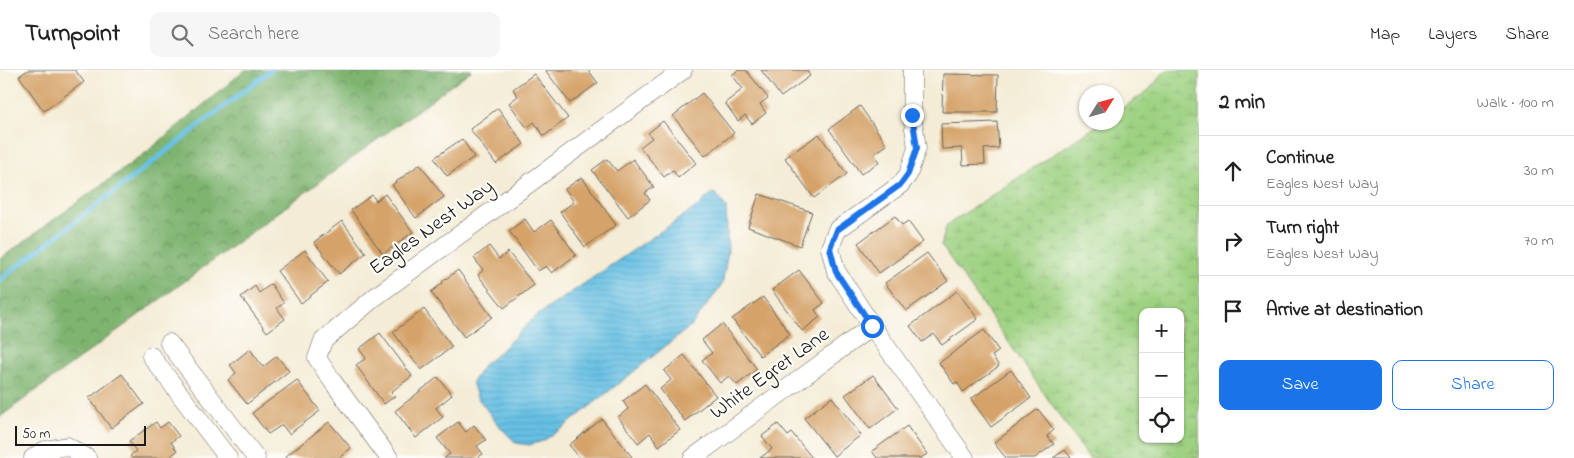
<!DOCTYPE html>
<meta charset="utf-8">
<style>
body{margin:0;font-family:"Indie Flower",sans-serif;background:#f6f6f6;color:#222}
.controls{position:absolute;right:15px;bottom:15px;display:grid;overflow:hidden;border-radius:10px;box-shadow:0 1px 4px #0004}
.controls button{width:45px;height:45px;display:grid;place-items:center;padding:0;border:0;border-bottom:1px solid #e0e0e0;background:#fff;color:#222;font:25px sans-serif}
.compass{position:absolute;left:1079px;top:15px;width:45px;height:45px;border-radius:50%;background:#fff;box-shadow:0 1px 4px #0004;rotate:53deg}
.scale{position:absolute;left:15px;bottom:12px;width:131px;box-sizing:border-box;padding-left:5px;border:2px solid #1c1c1c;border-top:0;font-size:14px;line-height:18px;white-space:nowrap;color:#1c1c1c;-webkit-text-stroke:4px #fdfcf7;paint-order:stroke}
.stop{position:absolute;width:15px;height:15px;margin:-11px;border:4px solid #1a73e8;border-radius:50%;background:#fff}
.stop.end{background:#1a73e8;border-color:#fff;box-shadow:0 1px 5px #0008}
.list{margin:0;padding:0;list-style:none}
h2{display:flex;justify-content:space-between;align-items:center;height:65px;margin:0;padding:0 20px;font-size:21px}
h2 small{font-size:16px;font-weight:400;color:#767676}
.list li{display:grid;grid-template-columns:32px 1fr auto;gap:15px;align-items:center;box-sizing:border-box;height:70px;padding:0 20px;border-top:1px solid #e0e0e0}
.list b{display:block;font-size:19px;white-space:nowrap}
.list p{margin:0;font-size:16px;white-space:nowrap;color:#767676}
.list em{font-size:16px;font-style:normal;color:#767676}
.actions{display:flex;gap:10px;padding:15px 20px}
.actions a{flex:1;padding:11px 0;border:1px solid #1a73e8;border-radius:10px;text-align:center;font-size:18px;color:#1a73e8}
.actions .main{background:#1a73e8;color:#fff}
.icon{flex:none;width:28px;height:28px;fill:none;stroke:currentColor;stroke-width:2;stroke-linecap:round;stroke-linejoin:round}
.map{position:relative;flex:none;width:1199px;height:388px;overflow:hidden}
header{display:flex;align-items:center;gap:30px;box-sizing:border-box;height:70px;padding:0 25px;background:#fff;border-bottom:1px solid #e0e0e0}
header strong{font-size:24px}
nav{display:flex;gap:28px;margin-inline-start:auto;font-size:18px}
.search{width:350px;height:45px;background:#f6f6f6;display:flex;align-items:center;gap:12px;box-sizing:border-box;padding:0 18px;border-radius:10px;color:#767676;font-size:19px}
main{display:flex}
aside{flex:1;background:#fff}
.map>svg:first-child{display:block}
.forest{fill:url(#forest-crowns);stroke:#4d6846}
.wetland{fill:url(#wetland-marsh);stroke:#5d774f;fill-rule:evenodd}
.water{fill:url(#water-rules);stroke:#416e80}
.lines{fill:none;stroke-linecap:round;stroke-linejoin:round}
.stream{stroke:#66c0e4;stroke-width:5}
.building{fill:#d5a369}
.street-casing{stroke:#68655d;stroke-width:19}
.street{stroke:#fff;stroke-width:18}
.route{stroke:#1a73e8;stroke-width:6}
.labels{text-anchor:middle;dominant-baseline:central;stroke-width:4.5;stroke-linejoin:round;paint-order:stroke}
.street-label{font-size:21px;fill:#1c1c1c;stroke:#fdfcf7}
</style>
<header>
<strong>Turnpoint</strong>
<div class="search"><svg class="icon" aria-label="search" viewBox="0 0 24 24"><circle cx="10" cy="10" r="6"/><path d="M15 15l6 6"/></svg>Search here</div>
<nav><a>Map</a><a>Layers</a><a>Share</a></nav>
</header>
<main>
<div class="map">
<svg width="1199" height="388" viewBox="0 0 1199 388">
<defs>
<pattern id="forest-crowns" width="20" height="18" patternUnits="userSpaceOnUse" patternTransform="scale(1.25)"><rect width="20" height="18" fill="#7eb470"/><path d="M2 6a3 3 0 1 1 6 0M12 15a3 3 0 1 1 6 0" fill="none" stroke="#66925b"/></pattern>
<pattern id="wetland-marsh" width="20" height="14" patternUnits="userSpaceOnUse" patternTransform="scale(1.25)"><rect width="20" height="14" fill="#9ed282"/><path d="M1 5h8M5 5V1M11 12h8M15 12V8" fill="none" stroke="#88b470"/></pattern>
<pattern id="water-rules" width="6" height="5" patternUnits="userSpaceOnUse" patternTransform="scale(1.25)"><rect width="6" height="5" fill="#66c0e4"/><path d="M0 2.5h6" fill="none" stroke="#58a4c3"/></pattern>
</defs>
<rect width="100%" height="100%" fill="#fdfcf7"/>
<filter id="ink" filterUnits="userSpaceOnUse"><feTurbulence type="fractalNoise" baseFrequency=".02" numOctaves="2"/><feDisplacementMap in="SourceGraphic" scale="10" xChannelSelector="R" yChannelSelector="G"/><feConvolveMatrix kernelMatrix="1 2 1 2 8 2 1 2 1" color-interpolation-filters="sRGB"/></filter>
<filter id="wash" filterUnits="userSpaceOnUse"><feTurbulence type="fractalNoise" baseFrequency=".0096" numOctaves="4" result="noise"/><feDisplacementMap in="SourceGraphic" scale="20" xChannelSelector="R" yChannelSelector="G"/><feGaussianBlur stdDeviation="1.12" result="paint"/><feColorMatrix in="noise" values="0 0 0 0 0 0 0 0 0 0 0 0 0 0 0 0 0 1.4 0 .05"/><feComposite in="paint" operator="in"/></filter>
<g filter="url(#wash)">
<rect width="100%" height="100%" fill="#f4ecd6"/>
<polygon class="forest" points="245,0 472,0 0,347 0,189 148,81"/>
<path class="wetland" d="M1166 0H1199V388H1089L941 175 947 155 1101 53 1116 52 1117 42 1149 20ZM1143 242H1180V369H1143Z"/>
<polygon class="water" points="712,123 716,124 726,137 728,181 722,215 691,256 564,357 543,371 529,375 516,373 499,356 477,327 472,312 485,293 493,288 535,247 698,136"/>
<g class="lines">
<polyline class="stream" points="0,210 271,0"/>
</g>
<g id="blocks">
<g class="building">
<polygon points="28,0 75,0 84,12 44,41 19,6"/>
<polygon points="547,0 588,0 598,13 570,33 546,1"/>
<polygon points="738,0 746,0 768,28 760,34 766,43 752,54 745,45 738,51 725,33 743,19 732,5"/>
<polygon points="761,0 806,0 810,6 781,27"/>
<polygon points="534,4 568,48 544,66 534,52 527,58 509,33 518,26 513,19"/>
<polygon points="943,4 998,5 997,42 942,42"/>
<polygon points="702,23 734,63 705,86 673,46"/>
<polygon points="860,36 887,75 874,84 879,92 861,104 829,59"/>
<polygon points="498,38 524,74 496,94 470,59"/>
<polygon points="663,51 696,93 678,108 673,100 664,107 640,77 652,68 648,63"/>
<polygon points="997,52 999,78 984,79 985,94 963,95 962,78 942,79 941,54"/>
<polygon points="819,64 847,104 814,128 785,88"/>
<polygon points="462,69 474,87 447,106 434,88"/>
<polygon points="607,89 617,101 633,89 654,117 645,123 650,130 628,147 592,100"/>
<polygon points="420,94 444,127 416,148 392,115"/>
<polygon points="582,107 616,155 585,177 560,142 574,132 565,119"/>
<polygon points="385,124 413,162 383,184 351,140 372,125 376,131"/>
<polygon points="759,124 812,142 800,176 748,157"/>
<polygon points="895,146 902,155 908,151 923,172 879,203 858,173"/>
<polygon points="525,149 534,162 551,150 576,185 552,203 546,196 538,201 509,161"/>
<polygon points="342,151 366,183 339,204 314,172"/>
<polygon points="489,176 499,189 508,182 534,215 504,238 478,205 483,200 474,188"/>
<polygon points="305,180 328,212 301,233 277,201"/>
<polygon points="927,183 948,211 906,241 885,213"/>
<polygon points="458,200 492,247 464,267 431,222 443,213 442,212"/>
<polygon points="799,200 824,233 815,240 820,247 802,261 772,220"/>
<polygon points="271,214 284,233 277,238 285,249 267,262 241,227 255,216 259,223"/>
<polygon points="957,221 978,249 942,275 934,264 922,272 910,256"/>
<polygon points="763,227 790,264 760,286 732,249"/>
<polygon points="424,239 452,277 421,300 393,262"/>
<polygon points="722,254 757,299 737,315 729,306 720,313 702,290 712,283 702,270"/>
<polygon points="984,260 999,281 992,286 999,296 963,322 957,312 954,314 939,293"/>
<polygon points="380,263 412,306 391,322 395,326 384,334 356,295 366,288 359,279"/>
<polygon points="250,279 263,297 277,286 289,301 247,334 228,310 236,303 230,295"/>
<polygon points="684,285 716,326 685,351 660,319 671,310 664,301"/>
<polygon points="1011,300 1031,328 991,357 971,329"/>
<polygon points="122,304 144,334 111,358 89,328"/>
<polygon points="873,305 898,338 870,359 845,325"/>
<polygon points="438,307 452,325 436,338 443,347 416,368 395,341"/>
<polygon points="297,310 320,341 289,364 282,355 268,364 252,343"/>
<polygon points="645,314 680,360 659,376 650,363 638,373 618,347 628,339 623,331"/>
<polygon points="832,327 861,365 834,386 804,348"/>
<polygon points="1038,339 1054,360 1047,366 1054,374 1035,388 1006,388 994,373"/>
<polygon points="602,349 632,387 630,388 580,388 569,375"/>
<polygon points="156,352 160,358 168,352 179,366 171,372 177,381 169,388 132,388 130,386 136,381 129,371"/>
<polygon points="329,352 351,378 339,388 285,388 285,387"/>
<polygon points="458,352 466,362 474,355 486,370 477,376 483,384 477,388 444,388 450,384 437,368"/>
<polygon points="778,354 788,366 792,363 812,388 760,388 772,379 762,366"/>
<polygon points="907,356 927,384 921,388 877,388 872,381"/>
<polygon points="1065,380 1071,388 1053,388"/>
</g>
</g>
</g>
<g filter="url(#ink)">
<use href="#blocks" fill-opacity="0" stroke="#68655d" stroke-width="1"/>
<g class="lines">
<g class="street-casing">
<g id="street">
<polyline points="912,0 912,45 917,78 908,105 900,115 837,160 830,178 836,201 872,256 965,388"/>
<polyline points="169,273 256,388"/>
<polyline points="151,286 228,388"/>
<polyline points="33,388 45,380 67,376 87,388"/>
<polyline points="389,388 333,312 317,288 323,271 375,227 683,0"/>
<polyline points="693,388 872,256"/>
</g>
</g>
<use href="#street" class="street"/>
</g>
</g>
<g class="lines" filter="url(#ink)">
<polyline class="route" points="872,256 836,202 830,178 837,160 900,115 908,104 917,78 912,45"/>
</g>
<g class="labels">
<g class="street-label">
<text transform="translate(432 158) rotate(-36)">Eagles Nest Way</text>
<text transform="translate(770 304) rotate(-36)">White Egret Lane</text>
</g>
</g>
</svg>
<div class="controls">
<button>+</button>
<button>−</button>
<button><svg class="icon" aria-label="locate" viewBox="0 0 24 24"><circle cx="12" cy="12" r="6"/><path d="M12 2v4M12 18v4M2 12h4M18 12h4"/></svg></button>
</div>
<svg class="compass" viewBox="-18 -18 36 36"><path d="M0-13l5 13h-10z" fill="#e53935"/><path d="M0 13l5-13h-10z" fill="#767676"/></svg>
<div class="scale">50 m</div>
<div class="stop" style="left:872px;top:256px"></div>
<div class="stop end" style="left:912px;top:45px"></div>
</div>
<aside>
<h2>2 min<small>Walk · 100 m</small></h2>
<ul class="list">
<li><svg class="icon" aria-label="ahead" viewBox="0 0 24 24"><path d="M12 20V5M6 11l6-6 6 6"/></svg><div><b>Continue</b><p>Eagles Nest Way</p></div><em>30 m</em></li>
<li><svg class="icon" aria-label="right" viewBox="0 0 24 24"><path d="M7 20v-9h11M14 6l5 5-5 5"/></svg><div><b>Turn right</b><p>Eagles Nest Way</p></div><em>70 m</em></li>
<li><svg class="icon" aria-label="arrive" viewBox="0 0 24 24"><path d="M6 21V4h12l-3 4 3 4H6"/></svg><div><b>Arrive at destination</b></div></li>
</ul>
<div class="actions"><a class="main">Save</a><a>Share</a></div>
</aside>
</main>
